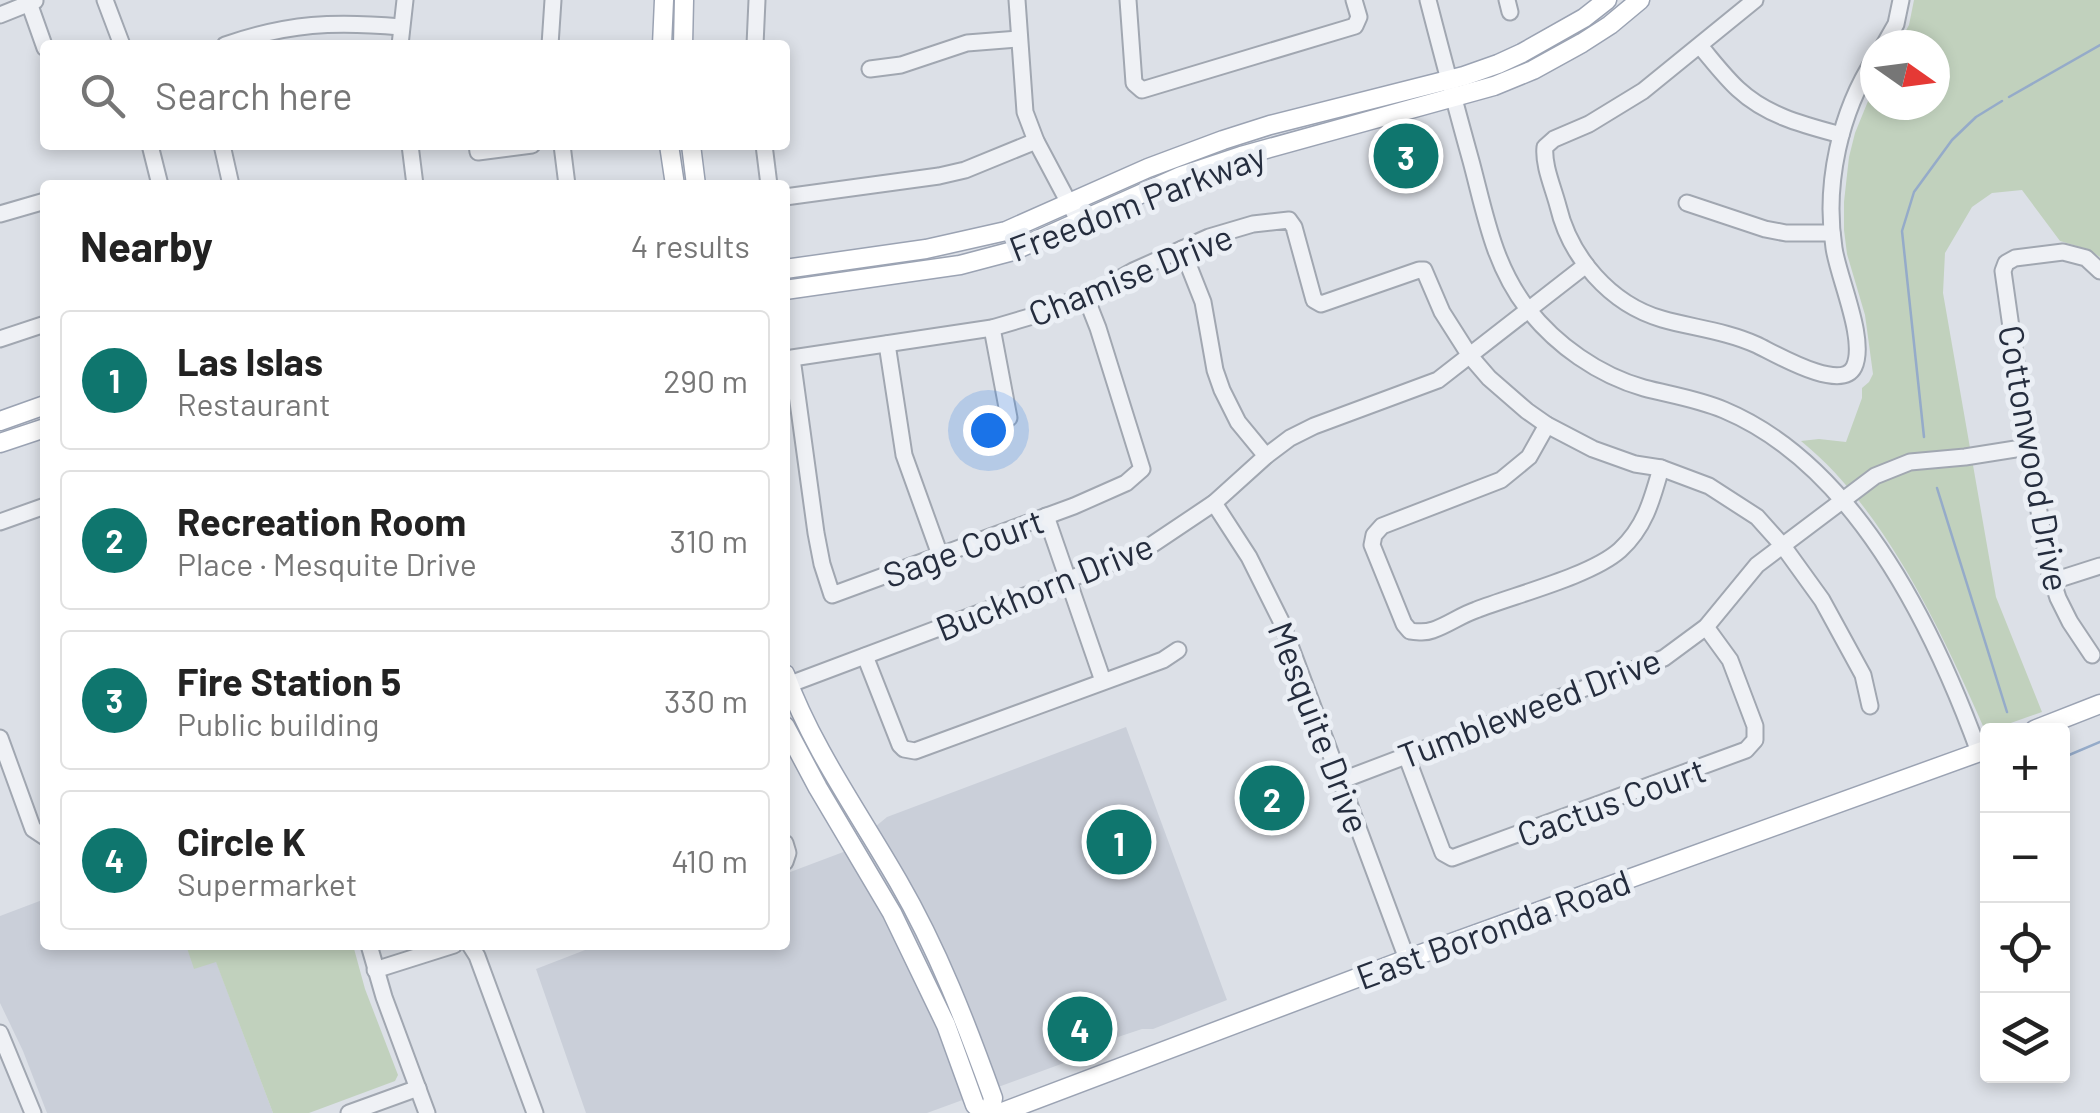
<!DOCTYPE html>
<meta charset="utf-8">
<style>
body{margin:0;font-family:Barlow,sans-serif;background:#f2f2f2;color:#222}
.controls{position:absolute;right:30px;bottom:30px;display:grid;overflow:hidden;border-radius:10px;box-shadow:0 5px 15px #0003}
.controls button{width:90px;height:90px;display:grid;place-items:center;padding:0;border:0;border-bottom:2px solid #e0e0e0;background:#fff;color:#222;font:50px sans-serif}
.compass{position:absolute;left:1860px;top:30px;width:90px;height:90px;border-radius:50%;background:#fff;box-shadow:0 5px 15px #0003;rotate:104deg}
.you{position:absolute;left:988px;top:430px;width:35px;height:35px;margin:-25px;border:8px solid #fff;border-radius:50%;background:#1a73e8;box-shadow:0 0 0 15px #1a73e833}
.badge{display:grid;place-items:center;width:65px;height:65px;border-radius:50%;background:#0f766e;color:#fff;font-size:32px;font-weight:700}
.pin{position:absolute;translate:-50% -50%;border:5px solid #fff;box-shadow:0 2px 10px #0006}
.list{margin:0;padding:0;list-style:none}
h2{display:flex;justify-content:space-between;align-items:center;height:130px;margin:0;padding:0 40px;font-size:42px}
h2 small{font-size:32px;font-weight:400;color:#767676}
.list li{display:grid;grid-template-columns:65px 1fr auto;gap:30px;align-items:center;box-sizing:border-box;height:140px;margin:0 20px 20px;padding:0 20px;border:2px solid #e0e0e0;border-radius:10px}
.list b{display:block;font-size:38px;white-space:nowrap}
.list p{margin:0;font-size:32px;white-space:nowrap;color:#767676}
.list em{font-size:32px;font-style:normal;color:#767676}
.icon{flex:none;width:55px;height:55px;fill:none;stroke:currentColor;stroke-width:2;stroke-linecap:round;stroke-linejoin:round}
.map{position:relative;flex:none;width:2100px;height:1113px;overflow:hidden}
.search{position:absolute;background:#fff;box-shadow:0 5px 15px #0003;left:40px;top:40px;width:750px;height:110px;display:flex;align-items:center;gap:25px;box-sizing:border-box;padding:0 35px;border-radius:10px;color:#767676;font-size:38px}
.panel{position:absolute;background:#fff;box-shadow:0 5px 15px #0003;left:40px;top:180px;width:750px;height:770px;border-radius:10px}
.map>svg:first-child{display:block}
.built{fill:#cacfd9}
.green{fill:#c1d1bd}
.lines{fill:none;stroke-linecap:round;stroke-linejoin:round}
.stream{stroke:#95abc9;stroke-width:2.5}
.minor-casing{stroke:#a1a7b1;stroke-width:19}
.major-casing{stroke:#9ba3b3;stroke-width:21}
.minor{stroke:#eff1f5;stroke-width:15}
.major{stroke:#fff;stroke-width:18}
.labels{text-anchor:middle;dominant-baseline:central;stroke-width:10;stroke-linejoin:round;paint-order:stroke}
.street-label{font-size:35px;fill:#252d3e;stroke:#ebeff5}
</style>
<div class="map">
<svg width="2100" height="1113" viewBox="0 0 2100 1113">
<rect width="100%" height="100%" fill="#dce0e7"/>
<g class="built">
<polygon points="1126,727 1227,1000 1153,1029 1142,1029 1118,1037 1105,1048 927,1113 586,1113 536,969 598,945 785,945 785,874 846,851 887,817"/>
<polygon points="45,899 45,945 210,945 273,1113 47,1113 23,1051 0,1003 0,916"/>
</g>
<g class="green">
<path d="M1914 0H2100V257L2087 249 2060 241 2022 190 1992 193 1972 207 1945 253 1943 293 1996 597 2042 712 1991 730 1983 726C1941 630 1884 508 1801 441L1819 439 1846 442 1862 398V388L1869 382 1873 374 1865 315 1847 254 1844 230V202L1849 157 1855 133 1875 84V105H1935V45H1898L1909 25Z"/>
<polygon points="196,945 353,945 365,989 398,1075 395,1081 309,1113 273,1113 216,962 194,969 187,948"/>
</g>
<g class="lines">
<g class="stream">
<polyline points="2009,97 2100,45"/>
<polyline points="1924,437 1902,231 1914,192 1952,140 1976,117 2002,101"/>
<polyline points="1937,488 2007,712"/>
<polyline points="2062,758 2100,742"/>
</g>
<g class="minor-casing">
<g id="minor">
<polyline points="28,0 45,48"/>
<polyline points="105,0 122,45"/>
<polyline points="1017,0 1025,112 1036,141 1079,222"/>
<polyline points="1128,0 1134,83 1142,90 1355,26 1359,17 1354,0"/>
<path d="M1428 0C1442 54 1456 107 1471 161 1485 213 1493 264 1527 308 1556 345 1598 375 1644 388 1671 395 1698 399 1724 410 1855 465 1933 626 1979 752"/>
<polyline points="1507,0 1510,12"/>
<path d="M1755 0 1643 91 1589 124 1554 139 1545 147C1543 165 1553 187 1558 206 1570 257 1610 304 1662 319 1694 328 1726 331 1757 345 1774 353 1841 393 1854 367 1867 340 1838 277 1834 248 1824 184 1840 112 1875 58"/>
<polyline points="0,15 35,1"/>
<path d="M225 45C289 23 334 21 401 27"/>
<polyline points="400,45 405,0"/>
<polyline points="550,45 553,0"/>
<polyline points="755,45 757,0"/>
<polyline points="1884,45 1896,24 1901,0"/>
<path d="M1700 46C1712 60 1724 76 1738 89 1767 116 1804 125 1841 135"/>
<polyline points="870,69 901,65 967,43 1019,39"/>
<polyline points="150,145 160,185"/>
<polyline points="222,145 231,185"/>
<polyline points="410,145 415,185"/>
<polyline points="477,145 478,152 532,145"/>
<polyline points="562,145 567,185"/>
<polyline points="764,145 769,185"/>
<polyline points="785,197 939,176 965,170 1036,141"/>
<polyline points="1687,203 1765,229 1786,233 1832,233"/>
<polyline points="0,214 45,201"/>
<polyline points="1182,249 1203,302 1215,370 1222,390 1238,422 1266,456"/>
<polyline points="1085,295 1098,328 1142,469 1126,483 1074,506 832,595 822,564 816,533 792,358 992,328 1036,315 1099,290 1133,271 1209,237 1253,224 1289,220 1294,227 1314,300 1321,304 1419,270 1424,270 1442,312 1470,356 1489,378 1527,411 1547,425 1593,449 1635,464 1661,468 1709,486 1757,517 1783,546 1822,600 1863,675 1870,706"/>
<polyline points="992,328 1009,418"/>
<polyline points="0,339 45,324"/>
<polyline points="887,344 904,455 940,555"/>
<path d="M1547 425 1529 457 1501 480 1382 526 1374 535 1372 545 1404 624 1410 631C1418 632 1425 633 1433 630 1448 625 1461 615 1476 610 1514 595 1591 576 1620 550 1645 527 1652 500 1661 468"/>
<polyline points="1214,503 1249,557 1281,621 1407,959"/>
<polyline points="1046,516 1103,681"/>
<polyline points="0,522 45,506"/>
<polyline points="2053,581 2100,566"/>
<polyline points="2092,655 2070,622 2058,598 2049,570 2028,447 2003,271 2006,263 2015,258 2063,252 2086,258 2100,271"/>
<polyline points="865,656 900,745 904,749 915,751 1163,660 1178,650"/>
<polyline points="785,686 1141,552 1214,503 1266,456 1290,438 1314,426 1438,380 1586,265"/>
<polyline points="0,738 33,829 45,837"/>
<polyline points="1406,755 1443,853 1452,858 1746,750 1755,740 1755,726 1730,660 1706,627"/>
<polyline points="1340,781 1664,658 1706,627 1757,565 1875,476 1910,462 1965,457 2028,447"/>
<polyline points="785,843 788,853 785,862"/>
<polyline points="369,945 384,997 427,1113"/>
<polyline points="470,945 477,956 535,1113"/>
<polyline points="375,970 454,945"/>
<polyline points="0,1033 33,1113"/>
<polyline points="349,1113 418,1088"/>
</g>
</g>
<g class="major-casing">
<g id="major">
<polyline points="662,45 664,0"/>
<polyline points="683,45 684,0"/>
<polyline points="669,145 675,185"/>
<polyline points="691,145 696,185"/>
<polyline points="785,269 926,249 1006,231 1148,168 1223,140 1270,125 1464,76 1498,64 1522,53 1584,18 1607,0"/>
<polyline points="785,290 960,265 1013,251 1181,176 1241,156 1494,86 1533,70 1582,43 1610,25 1640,0"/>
<polyline points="0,421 45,405"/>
<polyline points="0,443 45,428"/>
<path d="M785 674C812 748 859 813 898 881 938 950 966 1023 993 1098L990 1113"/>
<polyline points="785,726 818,788 892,913 946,1025 975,1105 984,1113"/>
<polyline points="2034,730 2100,704"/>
<polyline points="1000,1113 1407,959 1988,749"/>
</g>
</g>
<use href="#minor" class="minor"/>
<use href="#major" class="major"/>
</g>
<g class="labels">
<g class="street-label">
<text transform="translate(1137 201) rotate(-21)">Freedom Parkway</text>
<text transform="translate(1130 274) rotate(-22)">Chamise Drive</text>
<text transform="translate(2035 458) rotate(80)">Cottonwood Drive</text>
<text transform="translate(963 547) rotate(-20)">Sage Court</text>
<text transform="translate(1044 586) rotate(-22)">Buckhorn Drive</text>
<text transform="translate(1529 707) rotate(-21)">Tumbleweed Drive</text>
<text transform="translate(1320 727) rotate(69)">Mesquite Drive</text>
<text transform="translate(1611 801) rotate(-20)">Cactus Court</text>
<text transform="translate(1493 928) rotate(-20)">East Boronda Road</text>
</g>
</g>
</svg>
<div class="controls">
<button>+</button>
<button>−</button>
<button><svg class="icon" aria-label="locate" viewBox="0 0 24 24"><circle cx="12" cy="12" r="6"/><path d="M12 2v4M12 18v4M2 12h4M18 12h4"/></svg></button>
<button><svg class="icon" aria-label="layers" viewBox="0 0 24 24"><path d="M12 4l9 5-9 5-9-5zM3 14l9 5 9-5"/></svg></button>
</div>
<svg class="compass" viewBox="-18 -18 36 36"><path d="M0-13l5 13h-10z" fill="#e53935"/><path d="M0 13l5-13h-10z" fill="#767676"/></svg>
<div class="you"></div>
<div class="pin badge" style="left:1119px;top:842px">1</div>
<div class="pin badge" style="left:1272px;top:798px">2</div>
<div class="pin badge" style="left:1406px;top:156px">3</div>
<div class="pin badge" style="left:1080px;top:1029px">4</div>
<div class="search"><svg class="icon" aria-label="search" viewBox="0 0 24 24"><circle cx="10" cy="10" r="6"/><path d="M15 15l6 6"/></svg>Search here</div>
<section class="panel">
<h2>Nearby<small>4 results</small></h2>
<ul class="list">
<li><span class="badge">1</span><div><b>Las Islas</b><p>Restaurant</p></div><em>290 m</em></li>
<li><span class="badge">2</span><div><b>Recreation Room</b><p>Place · Mesquite Drive</p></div><em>310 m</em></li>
<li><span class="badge">3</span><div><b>Fire Station 5</b><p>Public building</p></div><em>330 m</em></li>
<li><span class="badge">4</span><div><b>Circle K</b><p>Supermarket</p></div><em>410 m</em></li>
</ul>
</section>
</div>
